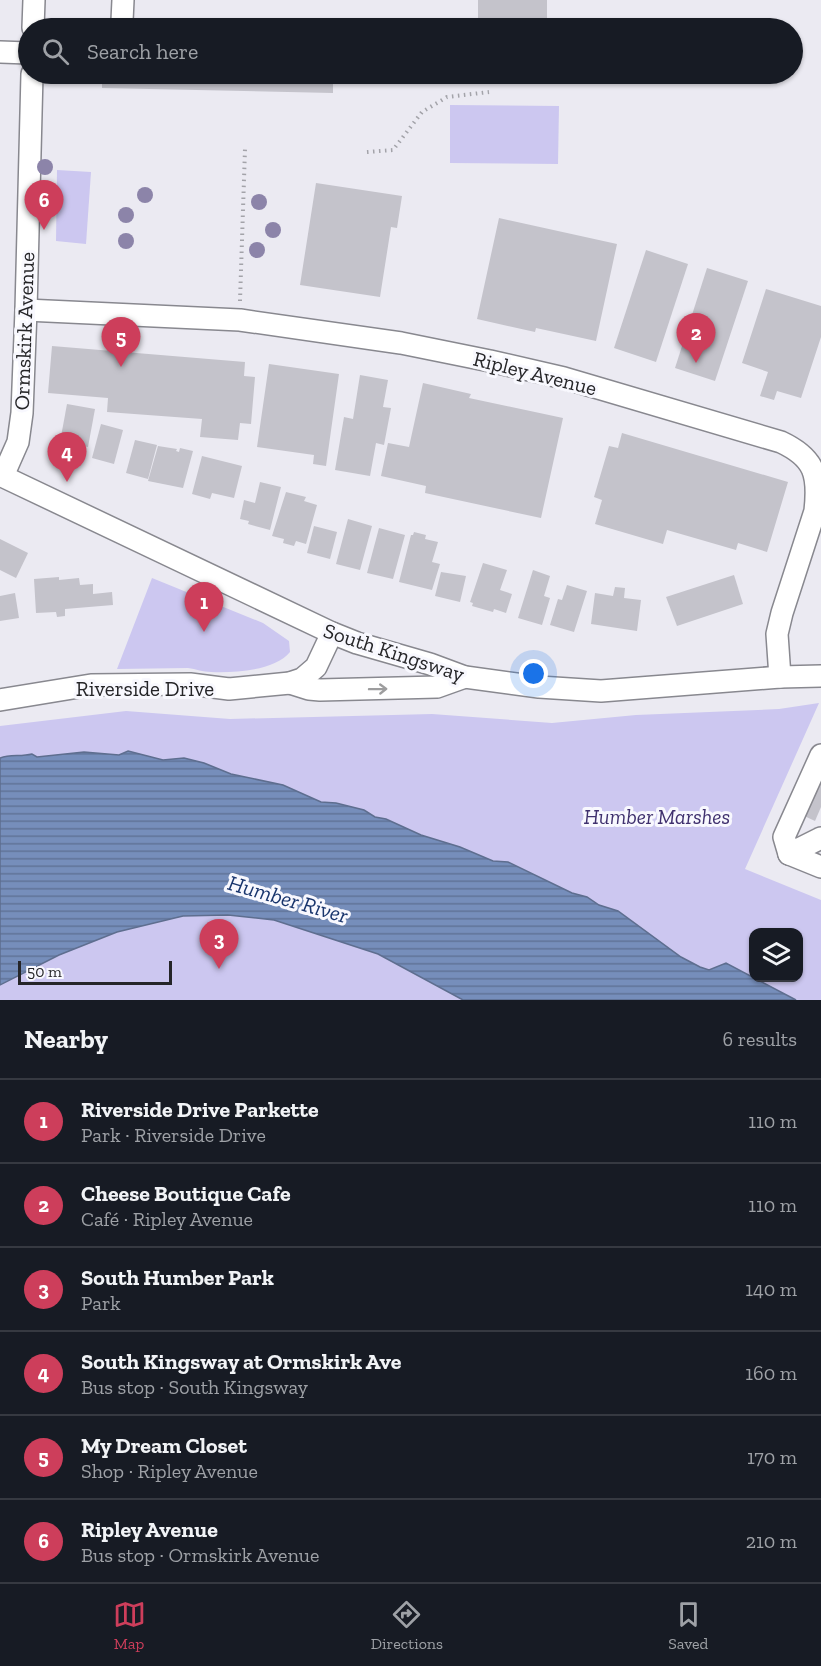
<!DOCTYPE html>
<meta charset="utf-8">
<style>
body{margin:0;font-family:"Zilla Slab",serif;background:#242831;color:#f1f3f6}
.controls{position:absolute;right:18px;bottom:18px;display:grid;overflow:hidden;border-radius:12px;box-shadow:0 2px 4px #0004}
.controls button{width:54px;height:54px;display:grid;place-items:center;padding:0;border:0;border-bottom:2px solid #363941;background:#171b24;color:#f1f3f6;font:30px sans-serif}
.scale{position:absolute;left:18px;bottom:15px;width:154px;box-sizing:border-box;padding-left:6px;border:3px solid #252528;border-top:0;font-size:16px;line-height:21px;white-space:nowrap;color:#252528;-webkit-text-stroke:4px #f8f8fe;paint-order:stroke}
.you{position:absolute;left:534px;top:674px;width:21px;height:21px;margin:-15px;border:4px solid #fff;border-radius:50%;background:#1a73e8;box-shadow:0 0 0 9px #1a73e833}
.badge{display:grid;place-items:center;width:39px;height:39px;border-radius:50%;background:#cd3e5b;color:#fff;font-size:20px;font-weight:700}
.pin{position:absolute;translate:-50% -50px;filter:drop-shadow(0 2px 3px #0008)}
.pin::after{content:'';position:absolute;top:32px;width:21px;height:18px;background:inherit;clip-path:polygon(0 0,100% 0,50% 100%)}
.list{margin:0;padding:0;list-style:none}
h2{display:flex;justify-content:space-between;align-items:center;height:78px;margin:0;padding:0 24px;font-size:26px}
h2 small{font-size:20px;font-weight:400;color:#9ea1a6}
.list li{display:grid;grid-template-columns:39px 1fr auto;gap:18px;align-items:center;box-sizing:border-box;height:84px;padding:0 24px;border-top:2px solid #363941}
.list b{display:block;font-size:22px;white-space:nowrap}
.list p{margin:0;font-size:20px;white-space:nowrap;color:#9ea1a6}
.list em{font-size:20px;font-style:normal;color:#9ea1a6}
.icon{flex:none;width:33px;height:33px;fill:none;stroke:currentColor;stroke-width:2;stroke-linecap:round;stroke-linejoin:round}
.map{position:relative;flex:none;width:821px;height:1000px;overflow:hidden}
.search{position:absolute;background:#171b24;box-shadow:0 2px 4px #0004;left:18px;right:18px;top:18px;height:66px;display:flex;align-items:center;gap:15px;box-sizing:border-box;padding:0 21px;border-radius:33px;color:#9ea1a6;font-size:22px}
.sheet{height:582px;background:#171b24}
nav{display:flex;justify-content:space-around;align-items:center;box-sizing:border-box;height:84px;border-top:2px solid #363941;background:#171b24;font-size:16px;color:#9ea1a6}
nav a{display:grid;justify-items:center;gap:3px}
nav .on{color:#cd3e5b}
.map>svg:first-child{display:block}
.park{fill:#ccc7f0;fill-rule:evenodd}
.water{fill:url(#water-rules);stroke:#5e6e8f;stroke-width:1.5}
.building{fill:#c4c3cb}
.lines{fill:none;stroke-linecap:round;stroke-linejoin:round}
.minor-casing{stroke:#88888f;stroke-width:24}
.path{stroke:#a3a3a9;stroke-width:4;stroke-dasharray:1.5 4.5;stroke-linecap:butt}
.minor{stroke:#fff;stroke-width:21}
.tree{fill:#8c84a9}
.oneway{stroke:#9d9d9e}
.labels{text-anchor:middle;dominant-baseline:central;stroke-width:6;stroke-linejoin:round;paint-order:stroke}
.street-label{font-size:21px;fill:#252528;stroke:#f8f8fe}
.park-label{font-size:21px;font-style:italic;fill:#3f306e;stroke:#f8f8fe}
.water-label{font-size:22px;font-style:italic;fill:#19356d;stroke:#f8f8fe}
</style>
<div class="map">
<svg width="821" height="1000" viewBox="0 0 821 1000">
<defs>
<pattern id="water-rules" width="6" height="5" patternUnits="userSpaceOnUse" patternTransform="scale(1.5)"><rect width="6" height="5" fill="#768ebb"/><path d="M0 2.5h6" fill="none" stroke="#617498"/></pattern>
</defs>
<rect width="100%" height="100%" fill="#ebeaf2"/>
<g class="park">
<polygon points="450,105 559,106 558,164 450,163"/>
<polygon points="57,170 91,172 86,244 56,241"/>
<path d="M152 578 263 623 289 641 290 652C275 671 233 673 211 672 203 672 196 669 188 668 164 668 141 669 117 669Z"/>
<path d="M819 703 745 869 821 900V1000H795L726 963 709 970 700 967 681 957 618 911 599 905 587 897 572 893 508 862 493 861 460 847 421 835 386 819 375 817 364 810 336 803 321 802 283 785 231 774 204 763 184 758 163 761 128 751 119 755 84 752 37 757 32 754C21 757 10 754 0 758V726L126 711 230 719 432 714 552 723 636 715 779 709ZM754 933H798V978H754Z"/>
<polygon points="228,915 274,920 378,954 463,1000 0,1000 0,985 59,955 117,932 183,916"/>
</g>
<path class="water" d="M128 751 163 760 184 758 204 763 231 774 283 785 321 802 336 803 364 810 375 817 386 819 421 835 460 847 493 861 508 862 572 893 587 897 599 905 618 911 681 957 700 967 709 970 726 963 796 1000H463L378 954 274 920 228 915 183 916 117 932 59 955 0 985V758C10 754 21 757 32 754L37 757 84 752 119 755Z"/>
<g class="building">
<rect x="478" y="0" width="69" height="28"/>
<polygon points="103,21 334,26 334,28 103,28"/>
<polygon points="102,74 333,74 333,93 102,88"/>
<polygon points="478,74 547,74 547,77 478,76"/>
<polygon points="316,183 402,196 397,228 391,227 380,297 300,285"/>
<polygon points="499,218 617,244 596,341 536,328 535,332 477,319"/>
<polygon points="646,250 688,264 656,362 614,348"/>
<polygon points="707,268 748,281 715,381 675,368"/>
<polygon points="766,289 821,306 821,337 801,398 777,391 774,400 760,396 768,372 742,363"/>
<polygon points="52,346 245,362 244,376 255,377 251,424 240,423 238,440 200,437 202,419 107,412 108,398 48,393"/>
<polygon points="269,364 339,374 326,466 313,464 314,455 257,447"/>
<polygon points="360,375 388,380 383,407 391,408 384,445 376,443 370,476 335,470 344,417 353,419"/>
<polygon points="423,383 471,394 469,398 563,418 541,518 425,493 426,486 381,476 388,443 409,447"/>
<polygon points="67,404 95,409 88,447 60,442"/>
<polygon points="101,424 123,430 114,464 92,458"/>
<polygon points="622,433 788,482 767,552 738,543 736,550 667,530 663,544 595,524 602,500 594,497 609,446 618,448"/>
<polygon points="135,440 157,445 148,479 126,473"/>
<polygon points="158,446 177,449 176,451 179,452 180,448 193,451 183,488 148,481"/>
<polygon points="202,456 242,466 234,498 212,493 210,499 192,494"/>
<polygon points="260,482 281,487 270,530 248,524 249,521 240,519 244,500 255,503"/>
<polygon points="286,492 306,497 304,501 317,505 306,544 296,541 294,546 283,543 284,539 272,536"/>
<polygon points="348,519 372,526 360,570 336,564"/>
<polygon points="314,526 337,532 330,559 307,553"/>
<polygon points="379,528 405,535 393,579 367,573"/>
<polygon points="414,532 426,535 425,539 438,542 432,562 440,564 432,590 399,582 411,535 413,535"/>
<polygon points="0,539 28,553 16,578 0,570"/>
<polygon points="483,563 507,570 500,590 512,594 506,613 494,609 493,612 472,606 473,603 470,602"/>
<polygon points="533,570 550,576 544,596 550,598 542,625 518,618"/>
<polygon points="441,572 466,576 460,602 435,596"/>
<polygon points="734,575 743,604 677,626 666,597"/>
<polygon points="59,577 59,580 79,578 80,585 93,584 93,594 112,592 113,605 65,609 65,616 57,617 56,612 36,613 34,579"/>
<polygon points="567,585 587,591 574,632 550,625 558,599 562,600"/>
<polygon points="615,587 625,588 624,598 641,600 637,631 591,624 595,593 613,596"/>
<polygon points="15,593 19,618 0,621 0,596"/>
<polygon points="821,777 821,807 815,821 800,814"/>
</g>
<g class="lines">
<g class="minor-casing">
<g id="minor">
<polyline points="122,21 123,0"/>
<polyline points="33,28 34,0"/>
<polyline points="0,52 28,53"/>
<path d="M26 310 240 320 401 343 490 361 564 378 781 442C815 458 819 475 815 511L782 613 777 634 780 677"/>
<polyline points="0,475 332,633 357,643 430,664 465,677 539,687 601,691 780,677 821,676"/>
<polyline points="3,476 18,442 22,413 26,310 32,74"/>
<polyline points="290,683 309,689 320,690 437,687 465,677"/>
<polyline points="0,700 91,685 190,684 229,689 290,683 302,679 316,667 332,633"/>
<polyline points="821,755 784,837 789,854 821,867"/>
<polyline points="789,854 821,838"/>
</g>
</g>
<g class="path">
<polyline points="367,152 393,150 422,112 447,97 489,92"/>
<polyline points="240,301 245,149"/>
</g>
<use href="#minor" class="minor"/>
</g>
<g class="tree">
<circle cx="45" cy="167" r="8"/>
<circle cx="145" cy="195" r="8"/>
<circle cx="45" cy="199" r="8"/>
<circle cx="259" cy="202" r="8"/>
<circle cx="126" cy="215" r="8"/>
<circle cx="273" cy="230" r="8"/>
<circle cx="126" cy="241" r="8"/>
<circle cx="257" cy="250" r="8"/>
</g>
<defs><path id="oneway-shaft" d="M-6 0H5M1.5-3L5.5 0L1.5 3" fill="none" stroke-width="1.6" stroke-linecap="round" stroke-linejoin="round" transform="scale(1.5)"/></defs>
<use class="oneway" href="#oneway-shaft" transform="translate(378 689) rotate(-1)"/>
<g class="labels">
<g class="street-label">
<text transform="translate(24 331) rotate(-88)">Ormskirk Avenue</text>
<text transform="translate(535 373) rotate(14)">Ripley Avenue</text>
<text transform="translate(394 652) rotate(18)">South Kingsway</text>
<text x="145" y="688">Riverside Drive</text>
</g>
<g class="park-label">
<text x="657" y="816">Humber Marshes</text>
</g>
<g class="water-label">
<text transform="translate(288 899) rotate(16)">Humber River</text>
</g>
</g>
</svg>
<div class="controls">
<button><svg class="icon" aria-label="layers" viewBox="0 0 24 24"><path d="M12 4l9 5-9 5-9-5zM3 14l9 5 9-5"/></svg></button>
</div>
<div class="scale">50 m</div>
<div class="you"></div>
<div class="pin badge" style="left:204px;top:632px">1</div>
<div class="pin badge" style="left:696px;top:363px">2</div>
<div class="pin badge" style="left:219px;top:969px">3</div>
<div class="pin badge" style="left:67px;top:482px">4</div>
<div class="pin badge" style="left:121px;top:367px">5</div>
<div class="pin badge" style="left:44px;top:230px">6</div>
<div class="search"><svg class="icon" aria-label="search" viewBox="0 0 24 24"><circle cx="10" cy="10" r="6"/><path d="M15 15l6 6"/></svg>Search here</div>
</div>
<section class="sheet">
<h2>Nearby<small>6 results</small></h2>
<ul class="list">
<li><span class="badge">1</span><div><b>Riverside Drive Parkette</b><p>Park · Riverside Drive</p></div><em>110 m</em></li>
<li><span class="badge">2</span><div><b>Cheese Boutique Cafe</b><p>Café · Ripley Avenue</p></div><em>110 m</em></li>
<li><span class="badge">3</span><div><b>South Humber Park</b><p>Park</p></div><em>140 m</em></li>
<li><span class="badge">4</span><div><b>South Kingsway at Ormskirk Ave</b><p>Bus stop · South Kingsway</p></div><em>160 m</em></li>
<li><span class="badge">5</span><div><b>My Dream Closet</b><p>Shop · Ripley Avenue</p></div><em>170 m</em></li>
<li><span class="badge">6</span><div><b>Ripley Avenue</b><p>Bus stop · Ormskirk Avenue</p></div><em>210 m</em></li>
</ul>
</section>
<nav>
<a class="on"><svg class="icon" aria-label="map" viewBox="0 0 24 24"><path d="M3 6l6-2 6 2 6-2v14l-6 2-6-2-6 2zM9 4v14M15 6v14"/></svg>Map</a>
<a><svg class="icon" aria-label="directions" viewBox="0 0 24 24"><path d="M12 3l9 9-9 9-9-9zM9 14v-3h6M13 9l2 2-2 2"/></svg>Directions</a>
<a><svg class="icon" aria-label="saved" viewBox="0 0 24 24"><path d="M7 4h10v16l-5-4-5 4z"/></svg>Saved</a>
</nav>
